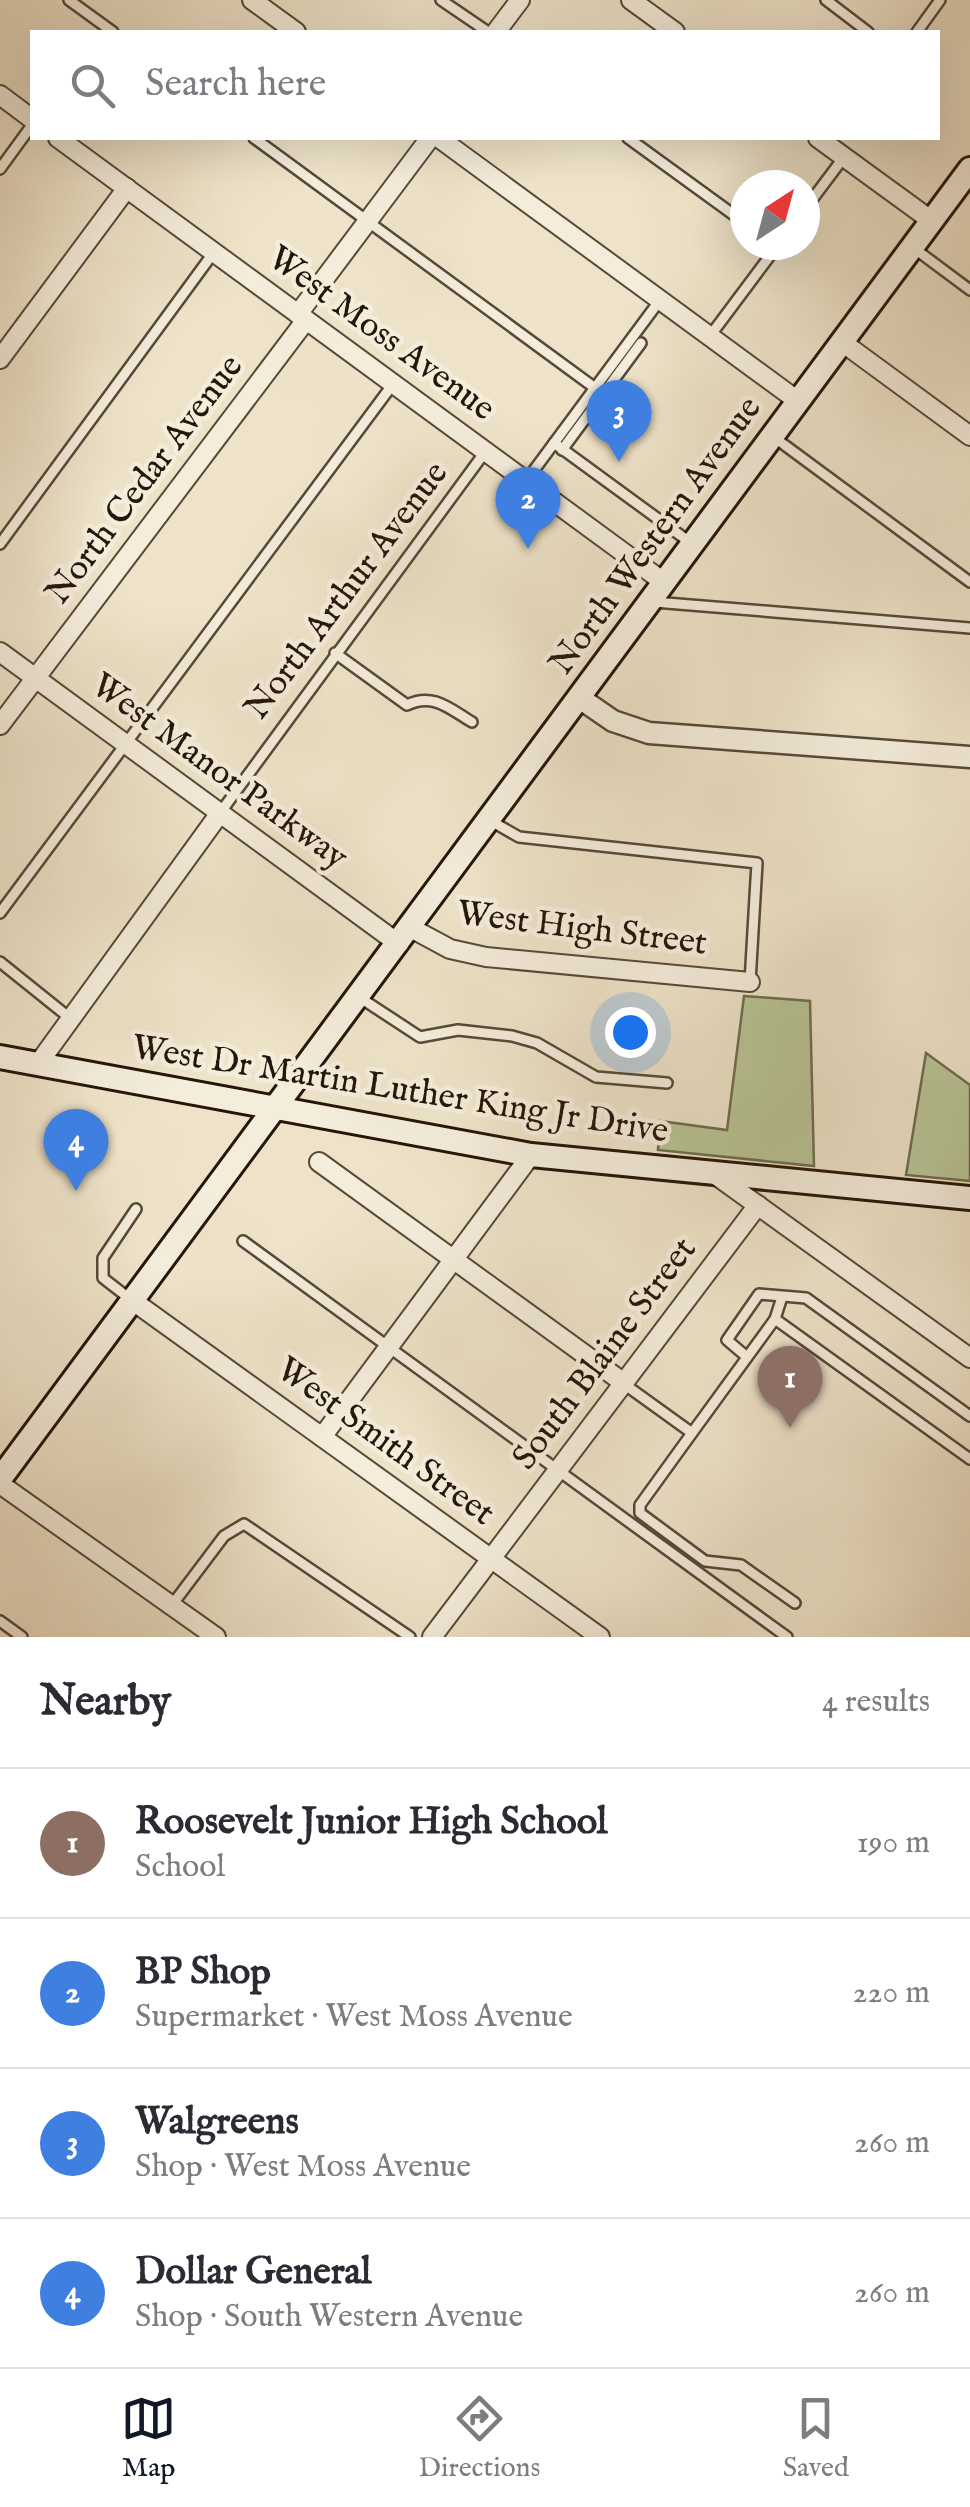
<!DOCTYPE html>
<meta charset="utf-8">
<style>
body{margin:0;font-family:"IM FELL English",serif;background:#f2f2f3;color:#2b2b33}
.compass{position:absolute;left:730px;top:170px;width:90px;height:90px;border-radius:50%;background:#fff;box-shadow:0 10px 40px #0002;rotate:36deg}
.you{position:absolute;left:630px;top:1032px;width:35px;height:35px;margin:-25px;border:8px solid #fff;border-radius:50%;background:#1a73e8;box-shadow:0 0 0 15px #1a73e833}
.badge{display:grid;place-items:center;width:65px;height:65px;border-radius:50%;background:#111827;color:#fff;font-size:32px;font-weight:700}
.pin{position:absolute;translate:-50% -82px;filter:drop-shadow(0 2px 5px #0008)}
.pin::after{content:'';position:absolute;top:52px;width:35px;height:30px;background:inherit;clip-path:polygon(0 0,100% 0,50% 100%)}
.list{margin:0;padding:0;list-style:none}
h2{display:flex;justify-content:space-between;align-items:center;height:130px;margin:0;padding:0 40px;font-size:42px}
h2 small{font-size:32px;font-weight:400;color:#7c7c81}
.list li{display:grid;grid-template-columns:65px 1fr auto;gap:30px;align-items:center;box-sizing:border-box;height:150px;padding:0 40px;border-top:2px solid #e1e1e2}
.list b{display:block;font-size:38px;white-space:nowrap}
.list p{margin:0;font-size:32px;white-space:nowrap;color:#7c7c81}
.list em{font-size:32px;font-style:normal;color:#7c7c81}
.icon{flex:none;width:55px;height:55px;fill:none;stroke:currentColor;stroke-width:2;stroke-linecap:round;stroke-linejoin:round}
.map{position:relative;flex:none;width:970px;height:1637px;overflow:hidden}
.search{position:absolute;background:#fff;box-shadow:0 10px 40px #0002;left:30px;right:30px;top:30px;height:110px;display:flex;align-items:center;gap:25px;box-sizing:border-box;padding:0 35px;border-radius:0px;color:#7c7c81;font-size:38px}
.sheet{height:730px;background:#fff}
nav{display:flex;justify-content:space-around;align-items:center;box-sizing:border-box;height:140px;border-top:2px solid #e1e1e2;background:#fff;font-size:28px;color:#7c7c81}
nav a{display:grid;justify-items:center;gap:5px}
nav .on{color:#111827}
.map>svg:first-child{display:block}
.green{fill:#b8c496;stroke:#6f6c4f;stroke-width:2.5}
.lines{fill:none;stroke-linecap:round;stroke-linejoin:round}
.service-casing{stroke:#584838;stroke-width:14}
.minor-casing{stroke:#584838;stroke-width:22}
.tertiary-casing{stroke:#584838;stroke-width:25}
.secondary-casing{stroke:#261508;stroke-width:28}
.service{stroke:#f4eddc;stroke-width:9}
.minor{stroke:#f4eddc;stroke-width:18}
.tertiary{stroke:#f4eddc;stroke-width:20}
.secondary{stroke:#f4eddc;stroke-width:22}
.labels{text-anchor:middle;dominant-baseline:central;stroke-width:9;stroke-linejoin:round;paint-order:stroke}
.street-label{font-size:35px;fill:#261508;stroke:#f4eddc}
</style>
<div class="map">
<svg width="970" height="1637" viewBox="0 0 970 1637">
<rect width="100%" height="100%" fill="#eee3c9"/>
<filter id="stains"><feTurbulence type="fractalNoise" baseFrequency=".002" numOctaves="4"/><feColorMatrix values="0 0 0 0 .2 0 0 0 0 .09 0 0 0 0 .02 0 0 0 .5 -.17"/></filter>
<radialGradient id="worn" r=".72"><stop offset=".6" stop-color="#630" stop-opacity="0"/><stop offset="1" stop-color="#630" stop-opacity=".3"/></radialGradient>
<g class="green">
<polygon points="744,996 810,1001 814,1166 658,1150 660,1121 727,1130"/>
<polygon points="926,1053 970,1085 970,1181 906,1175"/>
</g>
<g class="lines">
<g class="service-casing">
<g id="service">
<polyline points="69,0 113,32"/>
<polyline points="441,0 488,32"/>
<polyline points="826,0 868,32"/>
<polyline points="917,32 940,0"/>
<polyline points="254,138 595,388"/>
<polyline points="628,138 745,223"/>
<polyline points="0,169 32,125"/>
<polyline points="805,209 844,157"/>
<polyline points="915,249 970,290"/>
<polyline points="710,336 778,245"/>
<polyline points="775,438 970,582"/>
<polyline points="554,443 691,543"/>
<polyline points="562,450 641,343"/>
<polyline points="526,481 660,300"/>
<polyline points="0,544 214,252"/>
<polyline points="654,602 970,628"/>
<path d="M335 653 407 705C433 692 450 709 472 722"/>
<polyline points="220,813 485,452"/>
<polyline points="491,821 519,837 757,863 750,982"/>
<polyline points="0,913 393,384"/>
<polyline points="0,962 71,1019"/>
<polyline points="359,997 420,1037 458,1030 512,1036 537,1043 596,1077 667,1083"/>
<polyline points="243,1241 787,1637"/>
<polyline points="130,1299 103,1278 103,1258 136,1209"/>
<polyline points="775,1319 970,1459"/>
<polyline points="747,1357 727,1340 759,1294 806,1298 970,1416"/>
<polyline points="624,1384 692,1433 775,1319 782,1297"/>
<polyline points="692,1433 640,1505 640,1513 705,1561 741,1565 795,1603"/>
<polyline points="172,1605 224,1536 244,1524 410,1637"/>
<polyline points="0,1621 22,1637"/>
</g>
</g>
<g class="minor-casing">
<g id="minor">
<polyline points="252,0 296,32"/>
<polyline points="631,0 675,32"/>
<polyline points="496,32 520,0"/>
<polyline points="0,95 32,119"/>
<polyline points="58,138 665,583"/>
<polyline points="439,138 798,401"/>
<polyline points="818,138 932,221"/>
<polyline points="298,314 430,138"/>
<polyline points="842,342 970,436"/>
<polyline points="0,359 127,188"/>
<polyline points="0,652 399,944"/>
<polyline points="0,725 306,320"/>
<polyline points="411,928 450,949 486,957 750,982"/>
<polyline points="38,1064 220,813"/>
<polyline points="319,1162 624,1383"/>
<polyline points="717,1176 970,1358"/>
<polyline points="133,1301 600,1637"/>
<polyline points="322,1437 531,1155"/>
<polyline points="0,1484 216,1637"/>
<polyline points="432,1637 758,1205"/>
</g>
</g>
<g class="tertiary-casing">
<polyline id="tertiary" points="581,699 613,721 649,733 970,757"/>
</g>
<g class="secondary-casing">
<g id="secondary">
<polyline points="0,1057 531,1155 970,1198"/>
<polyline points="0,1479 970,169"/>
</g>
</g>
<use href="#service" class="service"/>
<use href="#minor" class="minor"/>
<use href="#tertiary" class="tertiary"/>
<use href="#secondary" class="secondary"/>
</g>
<g class="labels">
<g class="street-label">
<text transform="translate(381 334) rotate(36)">West Moss Avenue</text>
<text transform="translate(145 480) rotate(-53)">North Cedar Avenue</text>
<text transform="translate(656 536) rotate(-54)">North Western Avenue</text>
<text transform="translate(347 591) rotate(-53)">North Arthur Avenue</text>
<text transform="translate(219 772) rotate(36)">West Manor Parkway</text>
<text transform="translate(582 929) rotate(7)">West High Street</text>
<text transform="translate(400 1090) rotate(9)">West Dr Martin Luther King Jr Drive</text>
<text transform="translate(605 1354) rotate(-53)">South Blaine Street</text>
<text transform="translate(385 1442) rotate(36)">West Smith Street</text>
</g>
</g>
<rect width="100%" height="100%" filter="url(#stains)"/>
<rect width="100%" height="100%" fill="url(#worn)"/>
</svg>
<svg class="compass" viewBox="-18 -18 36 36"><path d="M0-13l5 13h-10z" fill="#e53935"/><path d="M0 13l5-13h-10z" fill="#7c7c81"/></svg>
<div class="you"></div>
<div class="pin badge" style="left:790px;top:1428px;background:#8d6e63">1</div>
<div class="pin badge" style="left:528px;top:549px;background:#3f7fe0">2</div>
<div class="pin badge" style="left:619px;top:462px;background:#3f7fe0">3</div>
<div class="pin badge" style="left:76px;top:1191px;background:#3f7fe0">4</div>
<div class="search"><svg class="icon" aria-label="search" viewBox="0 0 24 24"><circle cx="10" cy="10" r="6"/><path d="M15 15l6 6"/></svg>Search here</div>
</div>
<section class="sheet">
<h2>Nearby<small>4 results</small></h2>
<ul class="list">
<li><span class="badge" style="background:#8d6e63">1</span><div><b>Roosevelt Junior High School</b><p>School</p></div><em>190 m</em></li>
<li><span class="badge" style="background:#3f7fe0">2</span><div><b>BP Shop</b><p>Supermarket · West Moss Avenue</p></div><em>220 m</em></li>
<li><span class="badge" style="background:#3f7fe0">3</span><div><b>Walgreens</b><p>Shop · West Moss Avenue</p></div><em>260 m</em></li>
<li><span class="badge" style="background:#3f7fe0">4</span><div><b>Dollar General</b><p>Shop · South Western Avenue</p></div><em>260 m</em></li>
</ul>
</section>
<nav>
<a class="on"><svg class="icon" aria-label="map" viewBox="0 0 24 24"><path d="M3 6l6-2 6 2 6-2v14l-6 2-6-2-6 2zM9 4v14M15 6v14"/></svg>Map</a>
<a><svg class="icon" aria-label="directions" viewBox="0 0 24 24"><path d="M12 3l9 9-9 9-9-9zM9 14v-3h6M13 9l2 2-2 2"/></svg>Directions</a>
<a><svg class="icon" aria-label="saved" viewBox="0 0 24 24"><path d="M7 4h10v16l-5-4-5 4z"/></svg>Saved</a>
</nav>
